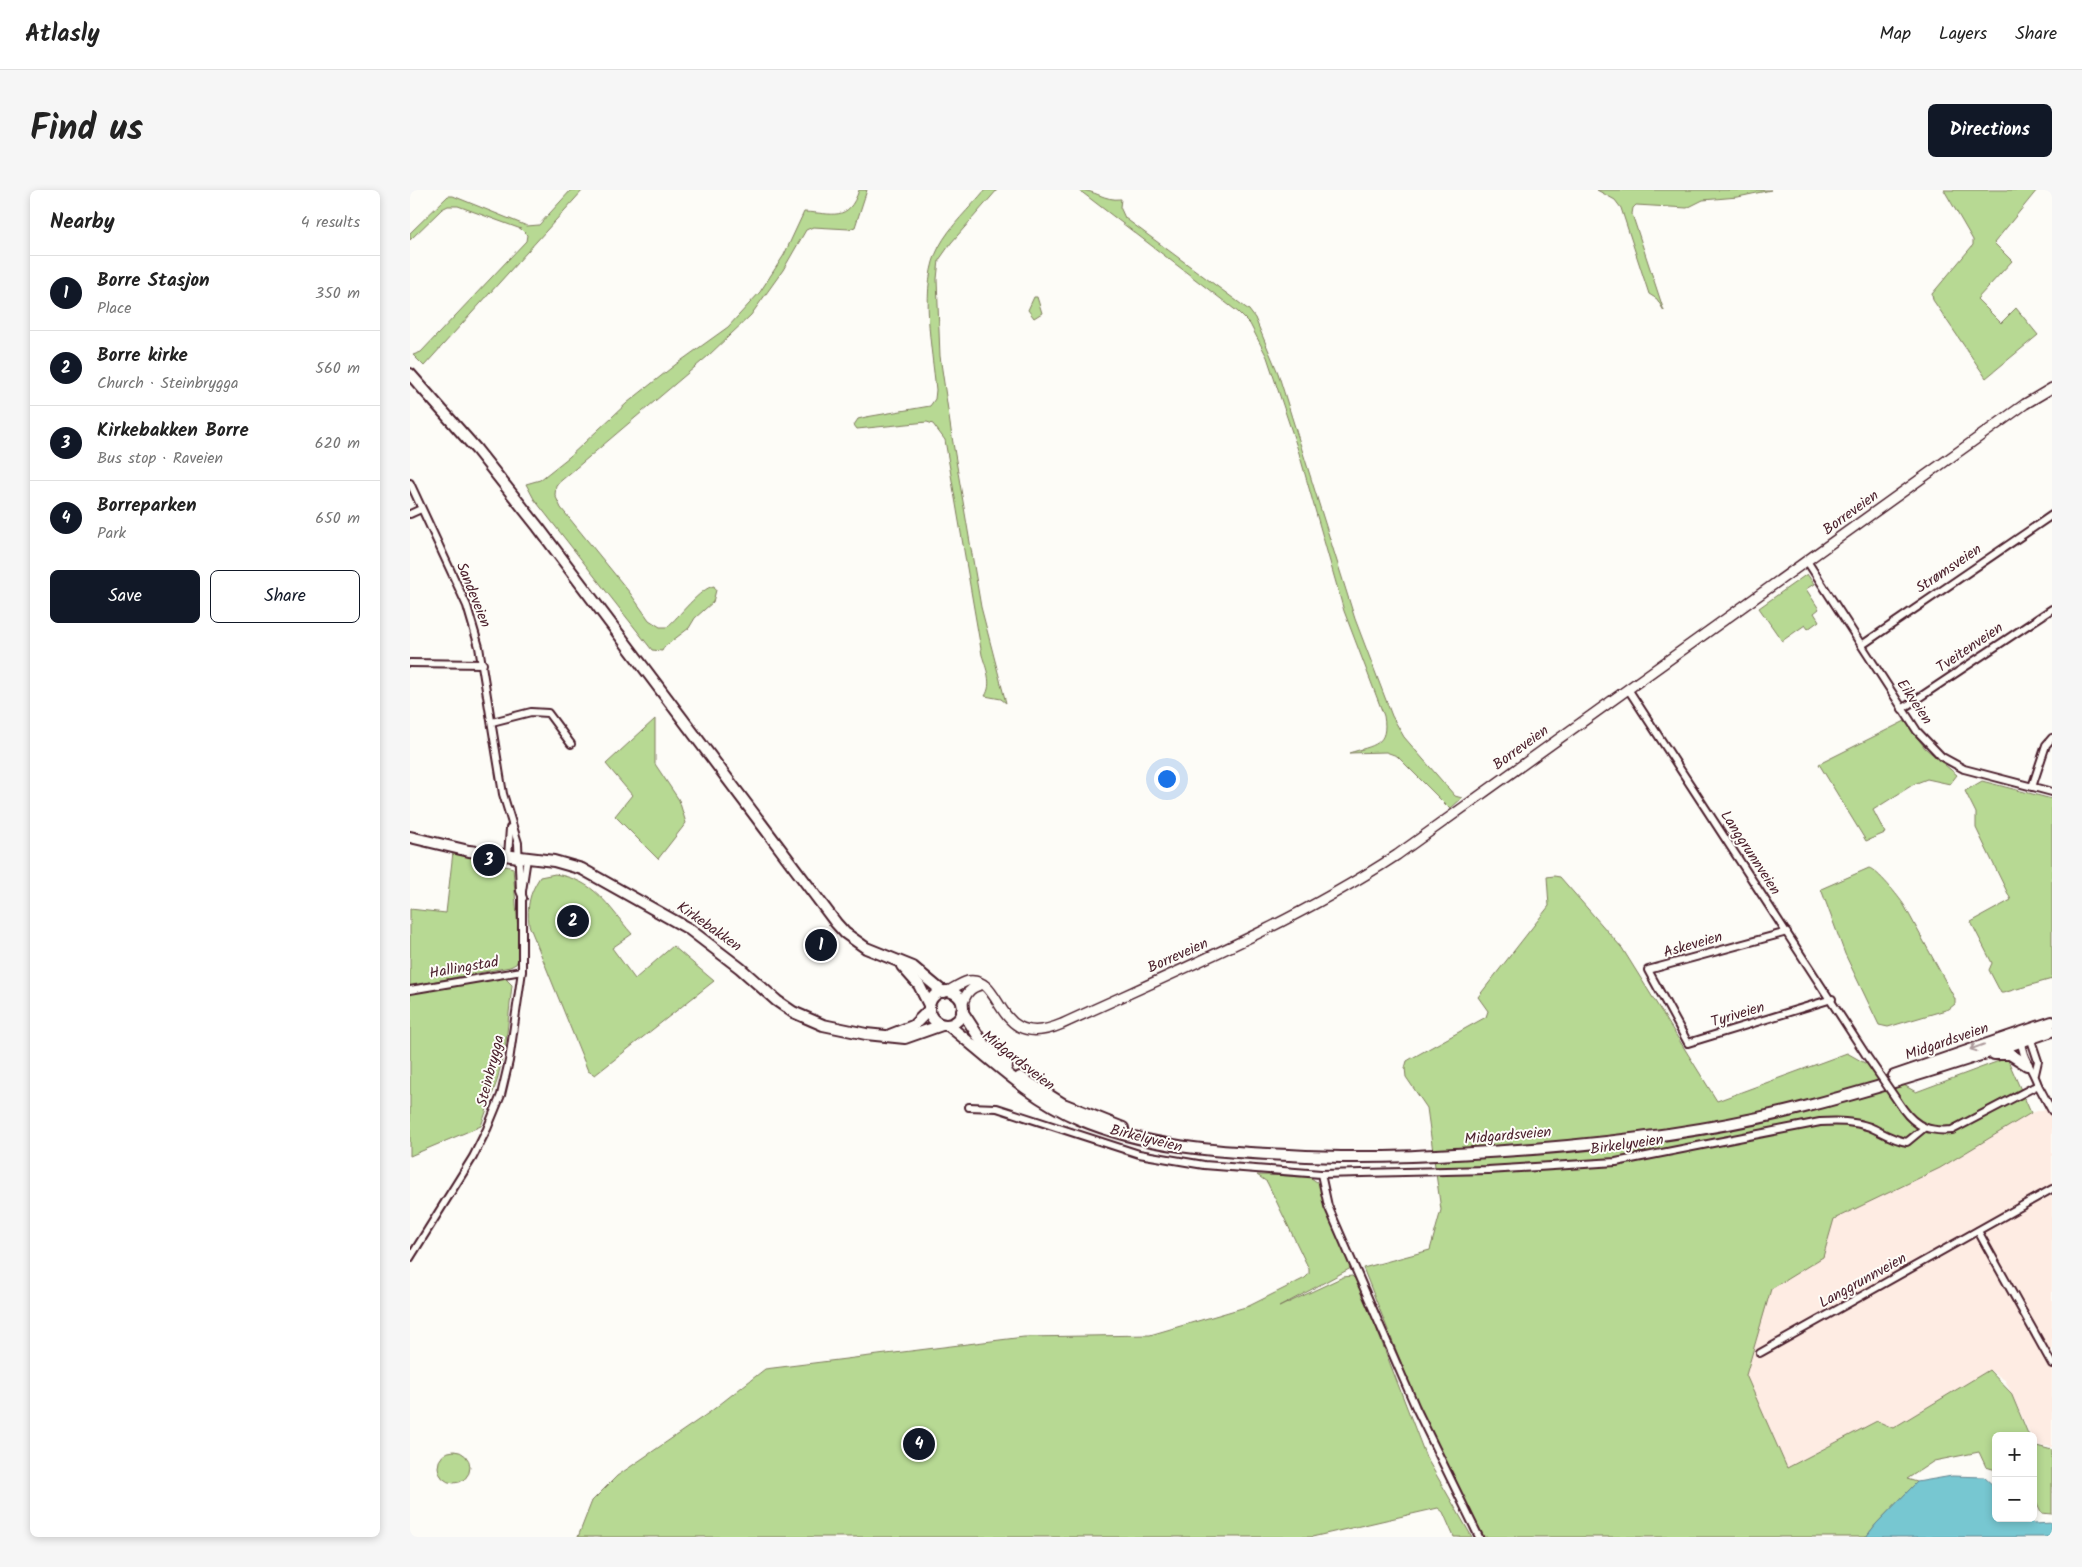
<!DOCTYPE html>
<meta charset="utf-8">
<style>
body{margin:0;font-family:Kalam,sans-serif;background:#f6f6f6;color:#222}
.controls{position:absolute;right:15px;bottom:15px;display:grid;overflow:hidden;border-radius:8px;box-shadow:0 2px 8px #0003}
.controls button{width:45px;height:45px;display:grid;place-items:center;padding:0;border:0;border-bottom:1px solid #e0e0e0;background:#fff;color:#222;font:25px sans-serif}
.you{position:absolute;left:756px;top:588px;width:18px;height:18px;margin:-12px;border:4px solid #fff;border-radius:50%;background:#1a73e8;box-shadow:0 0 0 8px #1a73e833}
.badge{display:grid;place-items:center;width:32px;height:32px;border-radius:50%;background:#111827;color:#fff;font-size:16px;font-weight:700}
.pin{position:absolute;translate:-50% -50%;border:2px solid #fff;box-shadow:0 1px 5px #0006}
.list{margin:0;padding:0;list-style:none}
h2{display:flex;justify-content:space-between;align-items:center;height:65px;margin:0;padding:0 20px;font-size:21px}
h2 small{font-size:16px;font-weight:400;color:#767676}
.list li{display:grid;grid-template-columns:32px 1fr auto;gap:15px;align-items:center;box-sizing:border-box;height:75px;padding:0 20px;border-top:1px solid #e0e0e0}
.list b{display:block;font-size:19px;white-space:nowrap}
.list p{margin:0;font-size:16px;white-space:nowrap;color:#767676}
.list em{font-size:16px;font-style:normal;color:#767676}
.actions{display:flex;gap:10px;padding:15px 20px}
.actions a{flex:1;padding:11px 0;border:1px solid #111827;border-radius:8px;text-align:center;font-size:18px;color:#111827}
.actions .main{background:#111827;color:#fff}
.map{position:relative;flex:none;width:1642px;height:1347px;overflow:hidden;border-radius:8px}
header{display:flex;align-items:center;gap:30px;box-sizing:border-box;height:70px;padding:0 25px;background:#fff;border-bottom:1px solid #e0e0e0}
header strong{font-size:24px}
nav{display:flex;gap:28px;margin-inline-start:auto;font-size:18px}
.intro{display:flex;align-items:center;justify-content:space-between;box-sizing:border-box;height:120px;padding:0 30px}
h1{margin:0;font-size:35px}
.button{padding:12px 22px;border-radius:8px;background:#111827;color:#fff;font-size:18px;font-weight:700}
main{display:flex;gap:30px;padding:0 30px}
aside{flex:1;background:#fff;border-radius:8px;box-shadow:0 2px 8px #0003}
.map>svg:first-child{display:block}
.built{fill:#feece3}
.green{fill:#b7d993;stroke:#807c5f}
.water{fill:#77c7d1;stroke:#65848f}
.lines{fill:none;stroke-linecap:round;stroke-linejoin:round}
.minor-casing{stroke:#4a1f2b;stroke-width:10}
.secondary-casing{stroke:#4a1f2b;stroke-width:12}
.primary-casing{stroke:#4a1f2b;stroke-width:14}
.trunk-casing{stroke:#4a1f2b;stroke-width:14}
.minor{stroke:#fdfcf7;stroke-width:6}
.secondary{stroke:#fdfcf7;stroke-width:9}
.primary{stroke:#fdfcf7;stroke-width:10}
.trunk{stroke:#fdfcf7;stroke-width:10}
.minor-bridge-casing{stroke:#4a1f2b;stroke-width:10;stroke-linecap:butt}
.minor-bridge{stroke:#fdfcf7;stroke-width:6}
.oneway{stroke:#ac999b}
.labels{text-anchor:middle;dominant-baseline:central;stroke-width:4;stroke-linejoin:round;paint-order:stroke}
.street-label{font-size:15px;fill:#4a1f2b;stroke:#fdfcf7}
</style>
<header>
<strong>Atlasly</strong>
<nav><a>Map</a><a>Layers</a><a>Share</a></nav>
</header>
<div class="intro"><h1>Find us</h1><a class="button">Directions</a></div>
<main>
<aside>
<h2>Nearby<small>4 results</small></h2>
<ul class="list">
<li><span class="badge">1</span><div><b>Borre Stasjon</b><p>Place</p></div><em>350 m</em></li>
<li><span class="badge">2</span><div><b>Borre kirke</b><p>Church · Steinbrygga</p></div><em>560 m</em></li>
<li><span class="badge">3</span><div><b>Kirkebakken Borre</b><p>Bus stop · Raveien</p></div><em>620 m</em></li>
<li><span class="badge">4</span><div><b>Borreparken</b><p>Park</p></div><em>650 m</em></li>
</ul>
<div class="actions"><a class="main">Save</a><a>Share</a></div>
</aside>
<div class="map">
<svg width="1642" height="1347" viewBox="0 0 1642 1347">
<rect width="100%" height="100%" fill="#fdfcf7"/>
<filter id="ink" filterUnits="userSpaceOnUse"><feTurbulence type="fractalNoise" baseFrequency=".02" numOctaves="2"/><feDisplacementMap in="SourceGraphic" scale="10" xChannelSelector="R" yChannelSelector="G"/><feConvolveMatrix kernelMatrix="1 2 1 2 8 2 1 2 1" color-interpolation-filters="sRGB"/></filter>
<g filter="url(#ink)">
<polygon class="built" points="1642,917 1642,1257 1625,1255 1623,1246 1621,1246 1595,1190 1579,1180 1483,1238 1467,1231 1377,1278 1336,1185 1361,1099 1413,1067 1424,1029 1530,978 1621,923"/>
<g class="green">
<polygon points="161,0 173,0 14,176 3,165 11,162 116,51 117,45 111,39 48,16 38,16 32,19 0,50 0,43 38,6 43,6 117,36 129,35"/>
<path d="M449 0H457L445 37 439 39 403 37 396 40 373 80 341 125 298 166 146 295 145 305 151 318 220 403 239 430 250 437H257C269 427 290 398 304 396L306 400 303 412 285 428 279 438 254 457 252 461 242 460 124 309 116 294 130 290 159 267 217 213 265 175 318 137 350 102 374 65 394 22C423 23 438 33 449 0Z"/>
<path d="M575 0H587L541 53 529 70 527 89 530 166 542 247 571 417 596 513 591 509 575 506C583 494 576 478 572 465L535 250 523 234 517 232 447 239 444 235 448 229 456 227 520 216 525 209 526 200C522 159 509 94 529 57 540 36 560 18 575 0Z"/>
<path d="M669 0C685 0 694 11 711 9L710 17 715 28 839 120 845 128 868 183 945 429 982 526 994 547 1045 606 1052 608 1040 619 987 566 976 562 939 563C964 555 979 556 974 526L934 421 889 263 857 167 840 134 828 122Z"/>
<polygon points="1187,0 1361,0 1328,7 1293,10 1277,18 1226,15 1223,18 1222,24 1254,121 1247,109 1239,104 1211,18 1205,10"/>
<polygon points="1534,0 1627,0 1584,53 1602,71 1567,109 1591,133 1606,118 1628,145 1576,188 1523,110 1522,104 1563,55 1563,50"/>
<polygon points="624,107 627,107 632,123 624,128 618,120"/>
<polygon points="1397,384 1404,394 1396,399 1409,419 1404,423 1409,431 1398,439 1395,435 1372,451 1349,418"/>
<polygon points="245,529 245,574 269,610 276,633 248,669 205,626 222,605 196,574"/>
<polygon points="1495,531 1515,558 1547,585 1540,594 1517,589 1504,594 1463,620 1475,643 1456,651 1409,574"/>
<polygon points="1572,591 1642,609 1642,789 1593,803 1591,803 1579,780 1582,773 1561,732 1601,710 1566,638 1566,623 1555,601"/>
<polygon points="43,662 103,678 110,765 106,774 100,777 0,796 0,719 36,723"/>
<path d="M1459 678C1467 680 1489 707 1494 715L1545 809V814L1539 819 1478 837 1469 835 1435 764 1411 699Z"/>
<path d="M145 684C186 691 196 714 222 744L202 758 225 789 263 756 304 791 185 885 178 881 119 735C117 715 119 704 130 687Z"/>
<polygon points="1144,686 1150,687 1212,758 1307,911 1437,863 1506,902 1597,868 1621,923 1530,978 1424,1029 1413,1067 1361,1099 1336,1185 1377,1278 1467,1231 1483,1238 1579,1180 1601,1203 1619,1246 1586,1246 1586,1280 1576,1277 1569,1262 1524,1271 1497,1289 1507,1292 1466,1334 1456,1347 1068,1347 1005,1207 953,1078 1020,1060 1031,1020 1017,918 996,887 995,878 997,871 1002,868 1076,827 1078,821 1068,807 1139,716 1137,687"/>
<polygon points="94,787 102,795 96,852 87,891 71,936 0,966 0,804"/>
<polygon points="847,985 898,986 910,994 941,1078 869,1117 933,1087 942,1086 949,1093 1016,1267 1062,1347 1044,1347 1033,1322 1028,1318 902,1347 168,1347 182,1311 207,1286 300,1222 355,1179 614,1147 740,1145 839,1116 895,1088 899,1084 899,1079 857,992"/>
<polygon points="1623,1255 1642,1260 1642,1324 1631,1323 1627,1314 1623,1313"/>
<circle cx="44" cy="1277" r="16"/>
</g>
<polygon class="water" points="1542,1286 1574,1287 1586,1298 1586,1328 1618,1328 1624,1334 1642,1333 1642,1347 1456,1347 1466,1334 1507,1292"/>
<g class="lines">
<g class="minor-casing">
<g id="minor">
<polyline points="0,293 57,416 69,457 93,604 108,653 110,701 113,708"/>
<polyline points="0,324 11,319"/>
<polyline points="1397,371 1507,541 1532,567 1554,579 1642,602"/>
<polyline points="1452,455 1642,325"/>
<polyline points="0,473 73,474"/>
<polyline points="1218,499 1456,865"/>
<polyline points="1492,519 1642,419"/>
<polyline points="82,532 121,522 138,523 161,554"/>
<polyline points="1622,597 1636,555 1642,548"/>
<polyline points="98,666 100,638"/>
<polyline points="1377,742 1238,780 1278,853 1422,809"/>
<polyline points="0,800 112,781"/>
<polyline points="1620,847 1628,871 1625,884"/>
<path d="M1611 849C1611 867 1623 879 1628 895"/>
<path d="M559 917 587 918 729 964 794 975 911 984 1078 980 1206 972 1410 932C1428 931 1443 931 1460 937 1473 943 1483 950 1497 952L1514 938"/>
<path d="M1493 919C1506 937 1520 942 1542 940L1628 895 1642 921"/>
<polyline points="911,984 918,1016 1006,1218 1069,1347"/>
<polyline points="1568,1041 1642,1174"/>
<polyline points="0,1068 63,967 77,939 91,905 99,871 112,781 112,701 117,668"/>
<polyline points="1350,1163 1642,999"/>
</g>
</g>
<g class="secondary-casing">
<g id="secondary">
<path d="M538 801C544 798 551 793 558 791 595 785 584 863 652 834 765 782 882 734 987 665L1615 214 1642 198"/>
<path d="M552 815C556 804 559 798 571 795"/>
</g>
</g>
<g class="primary-casing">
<g id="primary">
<polyline points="0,647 59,661 144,671 172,679 279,739 330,778 367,811 383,822 413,835 456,844 495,848 532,835"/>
<polyline points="480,845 503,836 519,820"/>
</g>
</g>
<g class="trunk-casing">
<g id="trunk">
<polyline points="0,184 67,260 128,337 426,733 435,743 456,758 503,777 533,802"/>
<polyline points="492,776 509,795 519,815"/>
<circle cx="536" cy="818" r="17"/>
<polyline points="552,821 572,852 597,876"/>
<path d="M538 835C581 869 618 907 669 929 735 957 808 962 879 965 961 970 1042 965 1123 959 1212 952 1300 941 1387 919 1473 897 1558 870 1642 841"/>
<polyline points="1584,864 1600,864 1617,875"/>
<polyline points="1484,886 1642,832"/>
<polyline points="610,887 653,914 713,938"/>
</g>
</g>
<use href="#minor" class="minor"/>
<use href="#secondary" class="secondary"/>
<use href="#primary" class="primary"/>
<use href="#trunk" class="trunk"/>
<g class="minor-bridge-casing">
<polyline id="minor-bridge" points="1456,865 1493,919"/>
</g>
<use href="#minor-bridge" class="minor-bridge"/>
</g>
<defs><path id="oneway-shaft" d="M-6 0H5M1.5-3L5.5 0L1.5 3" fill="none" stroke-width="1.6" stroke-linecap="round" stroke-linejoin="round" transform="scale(1.25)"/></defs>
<use class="oneway" href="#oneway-shaft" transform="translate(1567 857) rotate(160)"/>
</g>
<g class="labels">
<g class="street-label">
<text transform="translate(1441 323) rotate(-36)">Borreveien</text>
<text transform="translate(1539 379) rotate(-34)">Strømsveien</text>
<text transform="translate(63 405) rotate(68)">Sandeveien</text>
<text transform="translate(1560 458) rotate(-34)">Tveitenveien</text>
<text transform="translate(1504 512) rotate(56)">Eikveien</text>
<text transform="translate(1111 558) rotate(-36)">Borreveien</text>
<text transform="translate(1340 663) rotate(57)">Langgrunnveien</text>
<text transform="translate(299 737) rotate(35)">Kirkebakken</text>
<text transform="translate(1283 755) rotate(-16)">Askeveien</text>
<text transform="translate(768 766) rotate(-24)">Borreveien</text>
<text transform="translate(54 778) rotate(-10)">Hallingstad</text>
<text transform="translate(1328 825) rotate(-17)">Tyriveien</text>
<text transform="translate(1537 852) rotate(-19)">Midgardsveien</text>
<text transform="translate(608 871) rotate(38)">Midgardsveien</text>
<text transform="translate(81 881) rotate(-76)">Steinbrygga</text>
<text transform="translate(1098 946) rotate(-5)">Midgardsveien</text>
<text transform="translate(736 949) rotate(14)">Birkelyveien</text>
<text transform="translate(1217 955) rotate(-8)">Birkelyveien</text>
<text transform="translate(1453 1091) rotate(-29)">Langgrunnveien</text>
</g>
</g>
</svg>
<div class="controls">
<button>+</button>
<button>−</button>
</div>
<div class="you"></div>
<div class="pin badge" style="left:411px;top:755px">1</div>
<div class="pin badge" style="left:163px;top:731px">2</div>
<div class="pin badge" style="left:79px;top:670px">3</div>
<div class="pin badge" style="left:509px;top:1254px">4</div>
</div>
</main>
